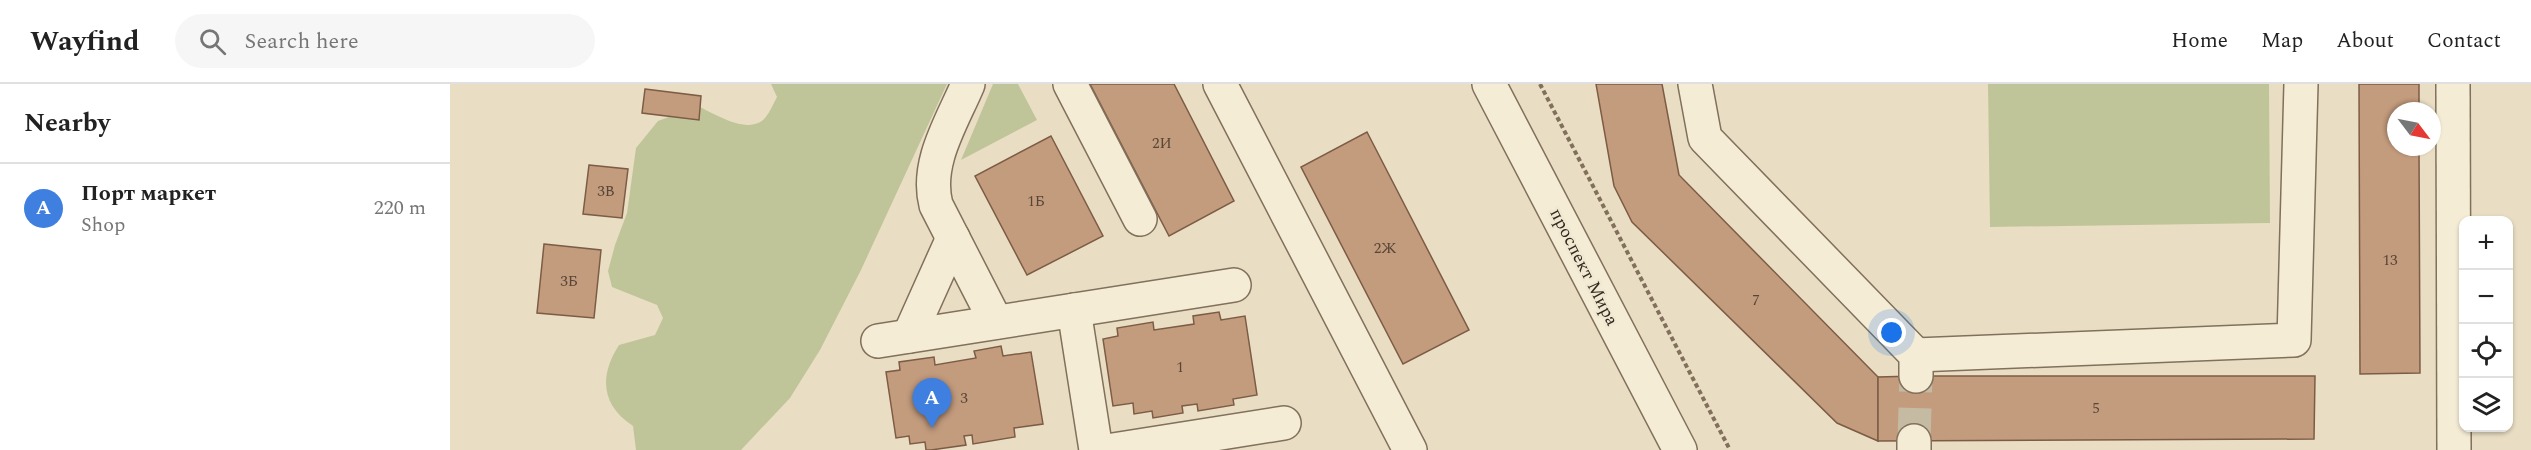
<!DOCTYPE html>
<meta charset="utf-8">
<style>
body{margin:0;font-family:Spectral,serif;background:#f6f6f6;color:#222}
.controls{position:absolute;right:18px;bottom:18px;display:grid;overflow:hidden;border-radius:12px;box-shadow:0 2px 4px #0004}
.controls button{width:54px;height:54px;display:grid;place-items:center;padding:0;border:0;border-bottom:2px solid #e0e0e0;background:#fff;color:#222;font:30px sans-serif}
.compass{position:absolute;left:1937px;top:18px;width:54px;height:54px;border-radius:50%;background:#fff;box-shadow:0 2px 4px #0004;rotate:122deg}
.you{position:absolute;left:1442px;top:249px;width:21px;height:21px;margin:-15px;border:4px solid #fff;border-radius:50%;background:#1a73e8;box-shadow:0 0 0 9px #1a73e833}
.badge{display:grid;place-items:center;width:39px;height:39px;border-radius:50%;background:#893333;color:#fff;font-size:20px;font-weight:700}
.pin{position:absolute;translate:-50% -50px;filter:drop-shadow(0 2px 3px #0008)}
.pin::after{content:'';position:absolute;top:32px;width:21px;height:18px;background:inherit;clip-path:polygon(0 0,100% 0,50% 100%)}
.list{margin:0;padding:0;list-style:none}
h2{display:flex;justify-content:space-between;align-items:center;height:78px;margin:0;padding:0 24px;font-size:26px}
h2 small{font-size:20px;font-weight:400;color:#767676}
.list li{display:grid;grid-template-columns:39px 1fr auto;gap:18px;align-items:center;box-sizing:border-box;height:90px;padding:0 24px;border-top:2px solid #e0e0e0}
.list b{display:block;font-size:22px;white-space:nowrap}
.list p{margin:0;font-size:20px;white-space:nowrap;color:#767676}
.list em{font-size:20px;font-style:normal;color:#767676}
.icon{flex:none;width:33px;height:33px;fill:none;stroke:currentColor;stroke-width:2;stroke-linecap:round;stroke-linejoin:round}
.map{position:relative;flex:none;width:2081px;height:366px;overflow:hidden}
header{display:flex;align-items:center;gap:36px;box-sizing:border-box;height:84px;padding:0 30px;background:#fff;border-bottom:2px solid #e0e0e0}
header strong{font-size:28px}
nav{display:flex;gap:33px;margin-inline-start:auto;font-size:21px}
.search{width:420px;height:54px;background:#f6f6f6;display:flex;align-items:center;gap:15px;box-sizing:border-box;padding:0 21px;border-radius:33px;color:#767676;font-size:22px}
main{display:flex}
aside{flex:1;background:#fff}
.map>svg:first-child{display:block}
.green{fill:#c0c599}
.building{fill:#c39b7d;stroke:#7d5c45;stroke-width:1.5}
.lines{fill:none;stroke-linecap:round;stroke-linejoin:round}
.minor-tunnel{stroke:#c5baa2;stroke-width:33;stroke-dasharray:33 16;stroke-linecap:butt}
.minor-casing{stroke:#81705c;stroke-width:36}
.path{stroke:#81705c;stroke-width:4;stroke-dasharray:4.5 3;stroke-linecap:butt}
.minor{stroke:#f5ecd6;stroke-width:33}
.labels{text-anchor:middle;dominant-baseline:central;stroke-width:5;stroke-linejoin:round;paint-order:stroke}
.number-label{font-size:15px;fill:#574536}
.street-label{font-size:18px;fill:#33281f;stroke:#f1e8d2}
</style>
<header>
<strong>Wayfind</strong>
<div class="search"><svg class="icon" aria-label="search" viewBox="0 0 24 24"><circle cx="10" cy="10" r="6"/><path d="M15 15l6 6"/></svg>Search here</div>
<nav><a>Home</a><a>Map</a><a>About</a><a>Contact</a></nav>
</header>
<main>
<aside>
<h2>Nearby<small></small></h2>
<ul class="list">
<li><span class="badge" style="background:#3f7fe0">A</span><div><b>Порт маркет</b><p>Shop</p></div><em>220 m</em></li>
</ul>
</aside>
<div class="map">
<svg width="2081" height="366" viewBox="0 0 2081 366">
<rect width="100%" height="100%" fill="#e9dec3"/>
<g class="green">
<path d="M321 0H497L411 186 370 266 340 314 291 366H186L183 342C151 321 149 292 169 261L205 251 213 234 207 221 162 203 158 187 165 161 177 129 186 64 208 37 248 22C265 30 299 52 315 34 320 28 323 20 327 13Z"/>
<polygon points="543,0 568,0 587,36 511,76"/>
<polygon points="1538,0 1819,0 1820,139 1540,143"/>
</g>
<g class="building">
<polygon points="640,0 724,0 784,117 719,152"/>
<polygon points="1146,0 1212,0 1229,91 1428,293 1428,357 1387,339 1182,138 1164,102"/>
<polygon points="1909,0 1969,0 1969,27 1946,27 1946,63 1969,63 1970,289 1910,290"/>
<polygon points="195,5 251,12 249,36 192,29"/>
<polygon points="917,48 1019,246 953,280 851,83"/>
<polygon points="601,52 653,152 577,191 525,92"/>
<polygon points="139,81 178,85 172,134 133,130"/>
<polygon points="94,160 151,166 144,234 87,229"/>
<polygon points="769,228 771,236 795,232 807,311 783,315 784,321 748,327 747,320 732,322 733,329 703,334 702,327 684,330 683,319 663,322 653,255 668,252 667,244 703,238 704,246 744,240 743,232"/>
<polygon points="551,262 553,272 581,268 593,340 564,344 565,353 523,360 522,351 514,352 516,361 481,366 476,366 475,358 460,360 459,352 446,354 436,288 450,286 449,278 484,273 485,281 526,274 524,267"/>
<polygon points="1466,292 1865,292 1864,355 1428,357 1428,293"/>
</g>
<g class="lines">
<polyline class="minor-tunnel" points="1464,357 1466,292"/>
<g class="minor-casing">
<g id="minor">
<path d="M518 0C502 38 475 79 486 121L546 238"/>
<polyline points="620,0 690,135"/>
<polyline points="770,0 960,366"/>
<polyline points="1039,0 1230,366"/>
<polyline points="1245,0 1255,54 1466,271 1466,292"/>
<polyline points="2003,0 2004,366"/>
<polyline points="624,226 646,366"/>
<polyline points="459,252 503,154"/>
<polyline points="428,257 784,201"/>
<polyline points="1466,271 1844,256 1851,0"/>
<polyline points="663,366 834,339"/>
<polyline points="1464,366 1464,357"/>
</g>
</g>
<polyline class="path" points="1090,0 1280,366"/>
<use href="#minor" class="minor"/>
</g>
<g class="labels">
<g class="number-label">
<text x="712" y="59">2И</text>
<text x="156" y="107">3В</text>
<text x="586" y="117">1Б</text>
<text x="935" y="164">2Ж</text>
<text x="1940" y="176">13</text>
<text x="119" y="197">3Б</text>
<text x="1306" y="216">7</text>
<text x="730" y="283">1</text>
<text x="514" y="314">3</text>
<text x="1646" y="324">5</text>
</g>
<g class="street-label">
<text transform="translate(1134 183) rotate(63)">проспект Мира</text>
</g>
</g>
</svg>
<div class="controls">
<button>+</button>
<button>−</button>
<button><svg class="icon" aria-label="locate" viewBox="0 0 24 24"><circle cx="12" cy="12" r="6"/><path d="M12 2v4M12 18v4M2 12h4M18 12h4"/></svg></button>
<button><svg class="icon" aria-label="layers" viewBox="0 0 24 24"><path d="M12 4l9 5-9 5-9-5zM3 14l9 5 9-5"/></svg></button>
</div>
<svg class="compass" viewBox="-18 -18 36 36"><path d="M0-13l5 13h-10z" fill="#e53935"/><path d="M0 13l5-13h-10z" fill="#767676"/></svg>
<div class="you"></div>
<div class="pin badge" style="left:482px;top:344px;background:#3f7fe0">A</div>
</div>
</main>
